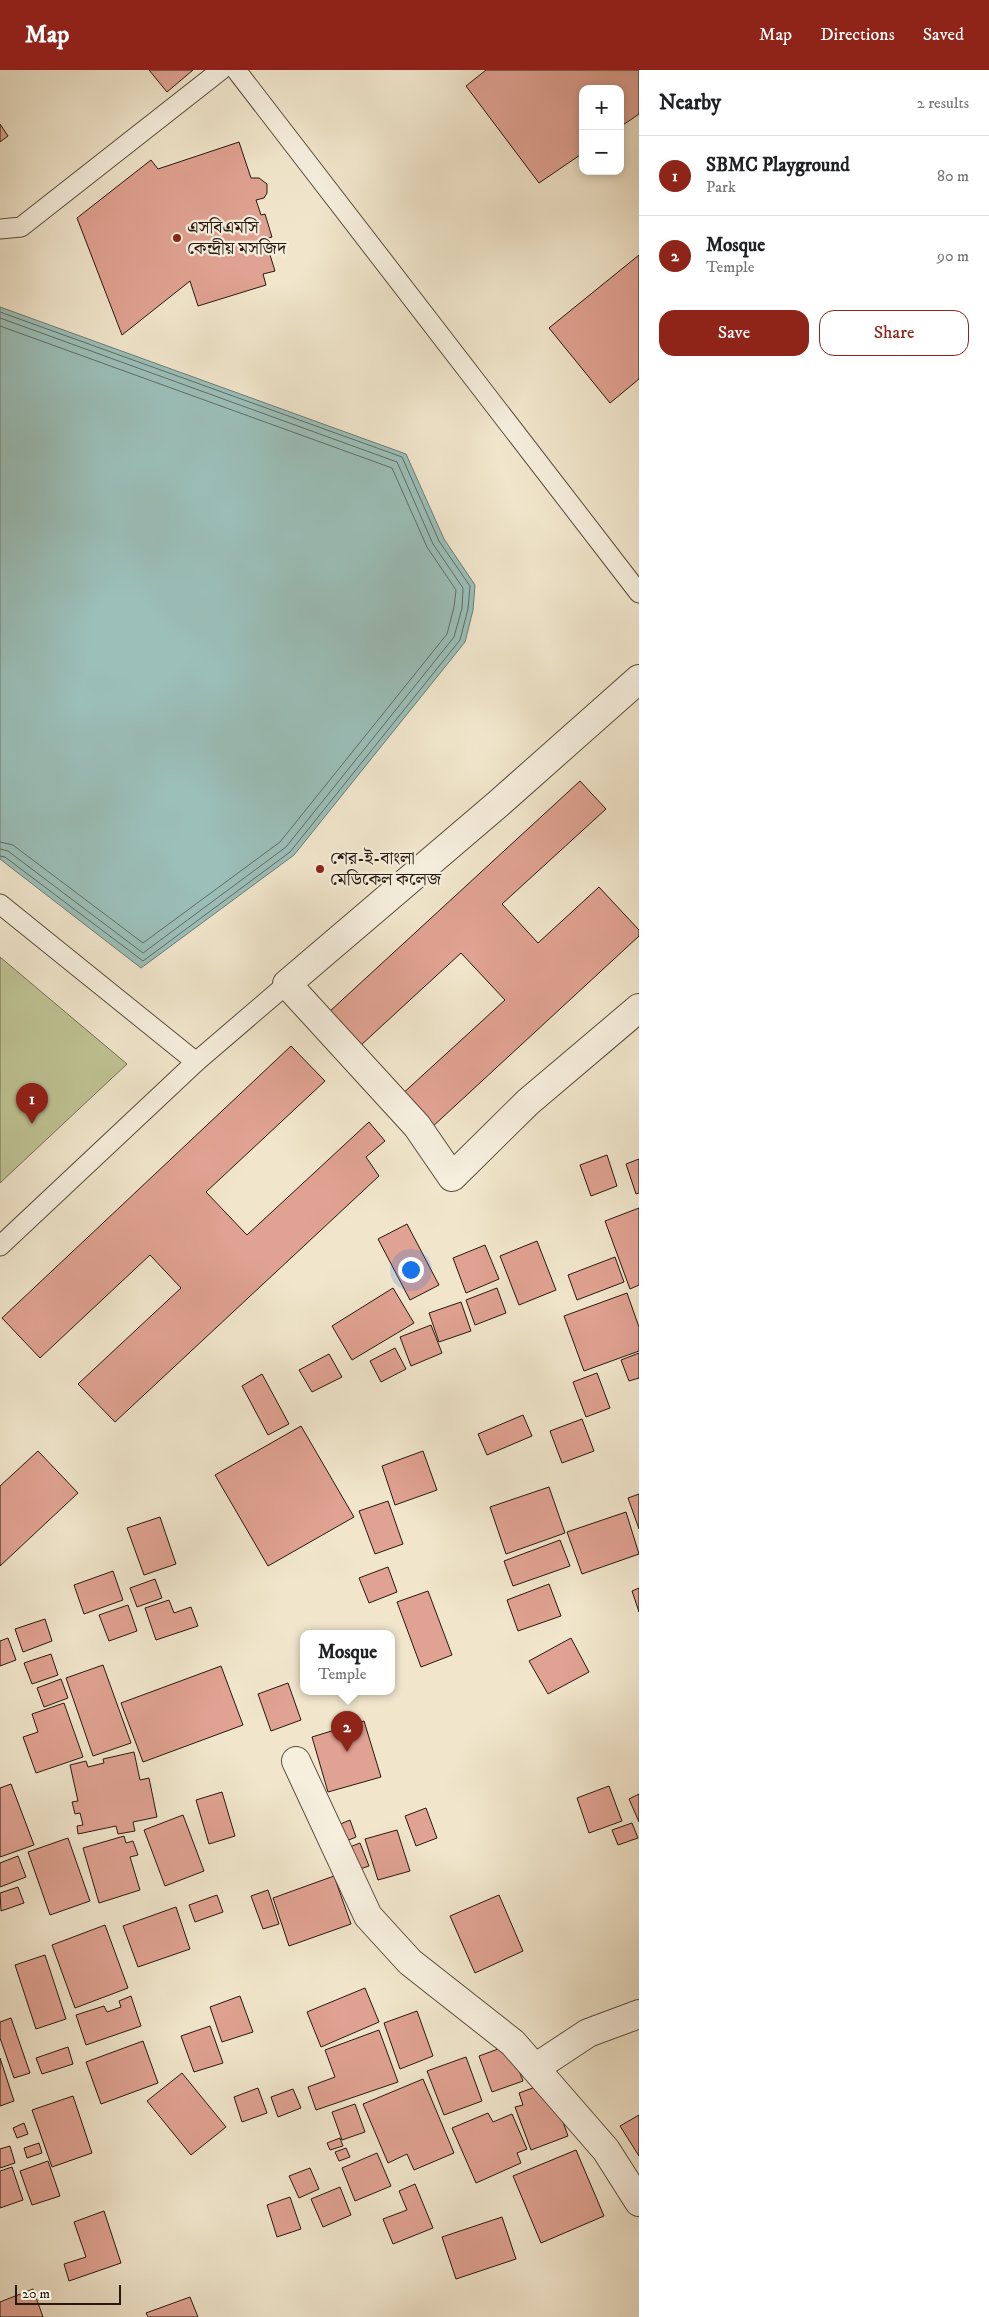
<!DOCTYPE html>
<meta charset="utf-8">
<style>
body{margin:0;font-family:"IM FELL DW Pica","Noto Serif Bengali",serif;background:#f2f2f2;color:#202124}
.controls{position:absolute;right:15px;top:15px;display:grid;overflow:hidden;border-radius:10px;box-shadow:0 2px 8px #0003}
.controls button{width:45px;height:45px;display:grid;place-items:center;padding:0;border:0;border-bottom:1px solid #e0e0e0;background:#fff;color:#202124;font:25px sans-serif}
.scale{position:absolute;left:15px;bottom:12px;width:106px;box-sizing:border-box;padding-left:5px;border:2px solid #28180f;border-top:0;font-size:14px;line-height:18px;white-space:nowrap;color:#28180f;-webkit-text-stroke:4px #f6efde;paint-order:stroke}
.you{position:absolute;left:410px;top:1199px;width:18px;height:18px;margin:-12px;border:4px solid #fff;border-radius:50%;background:#1a73e8;box-shadow:0 0 0 8px #1a73e833}
.badge{display:grid;place-items:center;width:32px;height:32px;border-radius:50%;background:#8f2418;color:#fff;font-size:16px;font-weight:700}
.pin{position:absolute;translate:-50% -41px;filter:drop-shadow(0 1px 2px #0008)}
.pin::after{content:'';position:absolute;top:26px;width:18px;height:15px;background:inherit;clip-path:polygon(0 0,100% 0,50% 100%)}
.popup{position:absolute;left:300px;top:1560px;width:95px;height:65px;box-sizing:border-box;display:grid;place-content:center;border-radius:10px;background:#fff;filter:drop-shadow(0 1px 4px #0005);font-size:16px;white-space:nowrap;color:#757577}
.popup b{font-size:19px;color:#202124}
.popup::after{content:'';position:absolute;left:50%;top:100%;margin-left:-10px;border:10px solid transparent;border-top-color:#fff}
.list{margin:0;padding:0;list-style:none}
h2{display:flex;justify-content:space-between;align-items:center;height:65px;margin:0;padding:0 20px;font-size:21px}
h2 small{font-size:16px;font-weight:400;color:#757577}
.list li{display:grid;grid-template-columns:32px 1fr auto;gap:15px;align-items:center;box-sizing:border-box;height:80px;padding:0 20px;border-top:1px solid #e0e0e0}
.list b{display:block;font-size:19px;white-space:nowrap}
.list p{margin:0;font-size:16px;white-space:nowrap;color:#757577}
.list em{font-size:16px;font-style:normal;color:#757577}
.actions{display:flex;gap:10px;padding:15px 20px}
.actions a{flex:1;padding:11px 0;border:1px solid #8f2418;border-radius:15px;text-align:center;font-size:18px;color:#8f2418}
.actions .main{background:#8f2418;color:#fff}
.map{position:relative;flex:none;width:639px;height:2247px;overflow:hidden}
header{display:flex;align-items:center;gap:30px;box-sizing:border-box;height:70px;padding:0 25px;background:#8f2418;color:#fff}
header strong{font-size:24px}
nav{display:flex;gap:28px;margin-inline-start:auto;font-size:18px}
main{display:flex}
aside{flex:1;background:#fff}
.map>svg:first-child{display:block}
.green{fill:#bfc394;stroke:#746e52}
.water{fill:#9bbfb9;stroke:#6d7c75}
.lines{fill:none;stroke-linecap:round;stroke-linejoin:round}
.shore{stroke:#626c64;stroke-width:1}
.building{fill:#e0a292;stroke:#28180f}
.lane-casing{stroke:#5a4c3e;stroke-width:21}
.street-casing{stroke:#5a4c3e;stroke-width:30}
.lane{stroke:#f6efde;stroke-width:19}
.street{stroke:#f6efde;stroke-width:28}
.poi-dot{fill:#8f2418;stroke:#f6efde;stroke-width:2}
.labels{text-anchor:middle;dominant-baseline:central;stroke-width:4.5;stroke-linejoin:round;paint-order:stroke}
.poi-label{font-size:18px;fill:#28180f;stroke:#f6efde;text-anchor:start}
</style>
<header>
<strong>Map</strong>
<nav><a>Map</a><a>Directions</a><a>Saved</a></nav>
</header>
<main>
<div class="map">
<svg width="639" height="2247" viewBox="0 0 639 2247">
<rect width="100%" height="100%" fill="#f1e6cc"/>
<filter id="stains"><feTurbulence type="fractalNoise" baseFrequency=".004" numOctaves="4"/><feColorMatrix values="0 0 0 0 .2 0 0 0 0 .09 0 0 0 0 .02 0 0 0 .5 -.17"/></filter>
<radialGradient id="worn" r=".72"><stop offset=".6" stop-color="#630" stop-opacity="0"/><stop offset="1" stop-color="#630" stop-opacity=".3"/></radialGradient>
<polygon class="green" points="0,887 127,994 0,1113"/>
<polygon class="water" points="0,237 406,384 444,469 475,515 473,540 465,572 294,785 141,898 0,789"/>
<g class="lines">
<g class="shore">
<polyline points="0,242 402,387 439,471 470,516 468,539 460,570 290,782 143,891 5,787 0,786"/>
<polyline points="0,248 397,392 433,474 463,518 462,538 454,567 286,777 143,883 8,781 0,779"/>
<polyline points="0,256 392,398 427,477 456,520 454,537 447,564 280,772 143,873 13,775 0,772"/>
</g>
</g>
<g class="building">
<polygon points="149,0 193,0 167,22"/>
<polygon points="486,0 639,0 639,44 620,57 620,19 583,19 583,83 539,113 466,16"/>
<polygon points="0,54 8,66 0,72"/>
<polygon points="239,72 251,108 259,108 267,114 267,123 264,128 256,130 261,145 265,144 272,167 265,169 275,201 263,204 266,215 198,236 190,211 122,265 77,148 151,90 158,99"/>
<polygon points="639,185 639,309 610,333 549,258"/>
<polygon points="580,711 606,739 502,834 538,873 599,817 639,860 639,866 430,1059 400,1026 505,930 461,883 360,976 329,942"/>
<polygon points="291,976 325,1011 206,1122 247,1165 369,1052 385,1071 366,1087 379,1106 115,1352 78,1314 181,1218 150,1185 40,1288 2,1248"/>
<polygon points="607,1085 617,1116 591,1126 580,1095"/>
<polygon points="639,1089 639,1123 636,1124 626,1094"/>
<polygon points="639,1138 639,1215 630,1219 605,1151"/>
<polygon points="407,1154 439,1215 410,1230 378,1169"/>
<polygon points="537,1171 556,1220 519,1235 500,1186"/>
<polygon points="485,1175 499,1209 466,1223 453,1188"/>
<polygon points="615,1187 624,1212 577,1230 568,1205"/>
<polygon points="393,1218 414,1253 352,1290 332,1256"/>
<polygon points="497,1218 506,1243 475,1255 466,1230"/>
<polygon points="627,1223 639,1257 639,1281 584,1301 564,1246"/>
<polygon points="461,1232 471,1261 439,1272 429,1243"/>
<polygon points="431,1255 442,1283 411,1296 400,1267"/>
<polygon points="395,1278 406,1299 381,1312 370,1291"/>
<polygon points="639,1283 639,1308 629,1311 621,1290"/>
<polygon points="329,1284 342,1307 312,1322 299,1300"/>
<polygon points="597,1303 610,1338 586,1347 573,1312"/>
<polygon points="262,1304 289,1354 268,1365 242,1316"/>
<polygon points="523,1345 532,1366 487,1385 478,1364"/>
<polygon points="582,1349 594,1381 562,1393 550,1361"/>
<polygon points="301,1356 354,1447 268,1496 215,1405"/>
<polygon points="38,1381 78,1423 0,1496 0,1416"/>
<polygon points="423,1381 437,1420 395,1435 382,1396"/>
<polygon points="549,1417 565,1463 506,1484 490,1437"/>
<polygon points="639,1424 639,1459 628,1428"/>
<polygon points="388,1431 403,1474 375,1484 359,1441"/>
<polygon points="626,1442 639,1484 582,1504 567,1462"/>
<polygon points="160,1447 176,1494 144,1505 127,1458"/>
<polygon points="560,1470 570,1496 513,1516 504,1491"/>
<polygon points="388,1497 397,1522 369,1533 359,1508"/>
<polygon points="113,1501 123,1530 84,1544 74,1515"/>
<polygon points="155,1509 162,1528 137,1537 130,1518"/>
<polygon points="549,1514 561,1546 518,1561 507,1530"/>
<polygon points="639,1518 639,1542 632,1521"/>
<polygon points="428,1521 452,1585 421,1597 397,1532"/>
<polygon points="169,1530 174,1543 191,1537 198,1556 156,1570 145,1538"/>
<polygon points="128,1535 137,1561 109,1571 99,1545"/>
<polygon points="45,1549 52,1571 23,1582 15,1559"/>
<polygon points="8,1568 16,1590 0,1596 0,1571"/>
<polygon points="571,1568 589,1602 548,1624 529,1591"/>
<polygon points="51,1584 58,1605 32,1614 24,1593"/>
<polygon points="103,1595 131,1673 93,1686 66,1608"/>
<polygon points="221,1596 243,1655 143,1692 121,1633"/>
<polygon points="61,1609 68,1628 44,1637 37,1618"/>
<polygon points="288,1613 301,1650 271,1661 258,1624"/>
<polygon points="64,1633 83,1687 36,1703 23,1667 38,1662 32,1644"/>
<polygon points="364,1651 381,1707 328,1722 312,1667"/>
<polygon points="134,1682 140,1710 149,1708 157,1747 133,1752 135,1761 118,1764 116,1756 78,1764 77,1756 83,1755 80,1743 75,1744 72,1732 78,1731 70,1695 86,1691 88,1697 104,1693 103,1689"/>
<polygon points="11,1714 34,1775 0,1787 0,1718"/>
<polygon points="609,1716 622,1751 589,1763 577,1728"/>
<polygon points="222,1722 235,1766 209,1774 196,1730"/>
<polygon points="639,1724 639,1752 629,1729"/>
<polygon points="426,1738 437,1768 416,1776 405,1746"/>
<polygon points="183,1745 204,1801 165,1816 144,1760"/>
<polygon points="350,1750 356,1767 344,1772 338,1755"/>
<polygon points="632,1753 638,1768 618,1775 612,1760"/>
<polygon points="397,1760 410,1801 378,1810 365,1769"/>
<polygon points="124,1766 126,1773 133,1771 138,1785 130,1787 140,1820 99,1833 83,1778"/>
<polygon points="68,1768 90,1831 50,1845 28,1782"/>
<polygon points="360,1773 369,1796 351,1802 342,1780"/>
<polygon points="18,1786 26,1807 0,1817 0,1793"/>
<polygon points="334,1806 351,1854 289,1876 273,1828"/>
<polygon points="18,1817 24,1833 1,1841 0,1823"/>
<polygon points="268,1820 279,1854 263,1859 251,1826"/>
<polygon points="217,1825 223,1842 195,1852 189,1835"/>
<polygon points="499,1825 523,1881 475,1903 450,1846"/>
<polygon points="176,1837 190,1879 138,1897 123,1856"/>
<polygon points="105,1855 128,1918 75,1938 52,1875"/>
<polygon points="45,1885 66,1949 36,1959 15,1895"/>
<polygon points="365,1918 379,1952 321,1977 307,1942"/>
<polygon points="131,1926 141,1956 86,1975 76,1945 104,1936 107,1942 121,1937 119,1931"/>
<polygon points="240,1926 253,1962 222,1972 210,1937"/>
<polygon points="417,1941 433,1986 400,1999 384,1953"/>
<polygon points="11,1948 30,2003 14,2008 0,1968 0,1952"/>
<polygon points="210,1956 223,1993 194,2002 181,1966"/>
<polygon points="379,1960 398,2012 316,2040 308,2017 335,2007 325,1980"/>
<polygon points="143,1971 158,2013 101,2034 86,1992"/>
<polygon points="509,1975 523,2011 492,2022 479,1986"/>
<polygon points="68,1977 73,1994 42,2004 36,1988"/>
<polygon points="466,1987 482,2031 444,2045 427,2001"/>
<polygon points="0,1988 14,2031 0,2036"/>
<polygon points="182,2003 226,2057 191,2085 147,2031"/>
<polygon points="423,2009 454,2083 414,2100 407,2084 388,2093 363,2034"/>
<polygon points="541,2015 553,2024 568,2066 531,2080 515,2037 523,2035 519,2023"/>
<polygon points="258,2018 267,2043 242,2052 234,2027"/>
<polygon points="293,2019 301,2038 278,2047 271,2027"/>
<polygon points="73,2026 92,2083 52,2097 32,2040"/>
<polygon points="355,2034 365,2062 342,2070 332,2042"/>
<polygon points="488,2043 493,2052 512,2044 527,2079 517,2083 521,2093 476,2113 452,2058"/>
<polygon points="639,2045 639,2086 620,2056"/>
<polygon points="24,2053 28,2064 17,2068 13,2058"/>
<polygon points="340,2068 343,2076 330,2080 327,2073"/>
<polygon points="39,2073 42,2083 27,2088 24,2078"/>
<polygon points="10,2076 15,2093 0,2098 0,2079"/>
<polygon points="346,2078 350,2087 339,2091 335,2082"/>
<polygon points="576,2080 604,2146 541,2173 513,2106"/>
<polygon points="377,2083 391,2116 355,2131 342,2098"/>
<polygon points="48,2091 60,2126 32,2135 20,2101"/>
<polygon points="12,2097 23,2130 0,2138 0,2101"/>
<polygon points="310,2098 319,2119 299,2128 289,2106"/>
<polygon points="415,2114 433,2158 393,2174 383,2149 407,2140 399,2121"/>
<polygon points="340,2117 351,2145 323,2157 311,2129"/>
<polygon points="290,2127 301,2159 277,2167 267,2135"/>
<polygon points="104,2141 121,2193 69,2211 64,2194 86,2187 74,2152"/>
<polygon points="502,2147 516,2189 456,2209 442,2167"/>
<polygon points="33,2219 43,2247 0,2247 0,2232"/>
<polygon points="190,2227 198,2247 148,2247 146,2243"/>
</g>
<g class="lines">
<g class="lane-casing">
<g id="lane">
<polyline points="236,0 639,523"/>
<polyline points="0,159 21,157 221,0"/>
<polyline points="0,834 196,992"/>
<polyline points="0,1176 196,992 287,914"/>
</g>
</g>
<g class="street-casing">
<g id="street">
<polyline points="639,609 498,734 287,914 417,1056 452,1107 528,1032 639,938"/>
<polyline points="296,1691 368,1846 410,1892 513,1973 606,2080 639,2132"/>
<polyline points="535,1998 588,1963 639,1944"/>
</g>
</g>
<use href="#lane" class="lane"/>
<use href="#street" class="street"/>
</g>
<g class="poi-dot">
<circle cx="177" cy="168" r="5"/>
<circle cx="320" cy="799" r="5"/>
</g>
<g class="labels">
<g class="poi-label">
<text x="187" y="158">এসবিএমসি<tspan x="187" dy="21">কেন্দ্রীয় মসজিদ</tspan></text>
<text x="330" y="789">শের-ই-বাংলা<tspan x="330" dy="21">মেডিকেল কলেজ</tspan></text>
</g>
</g>
<rect width="100%" height="100%" filter="url(#stains)"/>
<rect width="100%" height="100%" fill="url(#worn)"/>
</svg>
<div class="controls">
<button>+</button>
<button>−</button>
</div>
<div class="scale">20 m</div>
<div class="you"></div>
<div class="pin badge" style="left:32px;top:1054px">1</div>
<div class="pin badge" style="left:347px;top:1682px">2</div>
<div class="popup"><b>Mosque</b>Temple</div>
</div>
<aside>
<h2>Nearby<small>2 results</small></h2>
<ul class="list">
<li><span class="badge">1</span><div><b>SBMC Playground</b><p>Park</p></div><em>80 m</em></li>
<li><span class="badge">2</span><div><b>Mosque</b><p>Temple</p></div><em>90 m</em></li>
</ul>
<div class="actions"><a class="main">Save</a><a>Share</a></div>
</aside>
</main>
